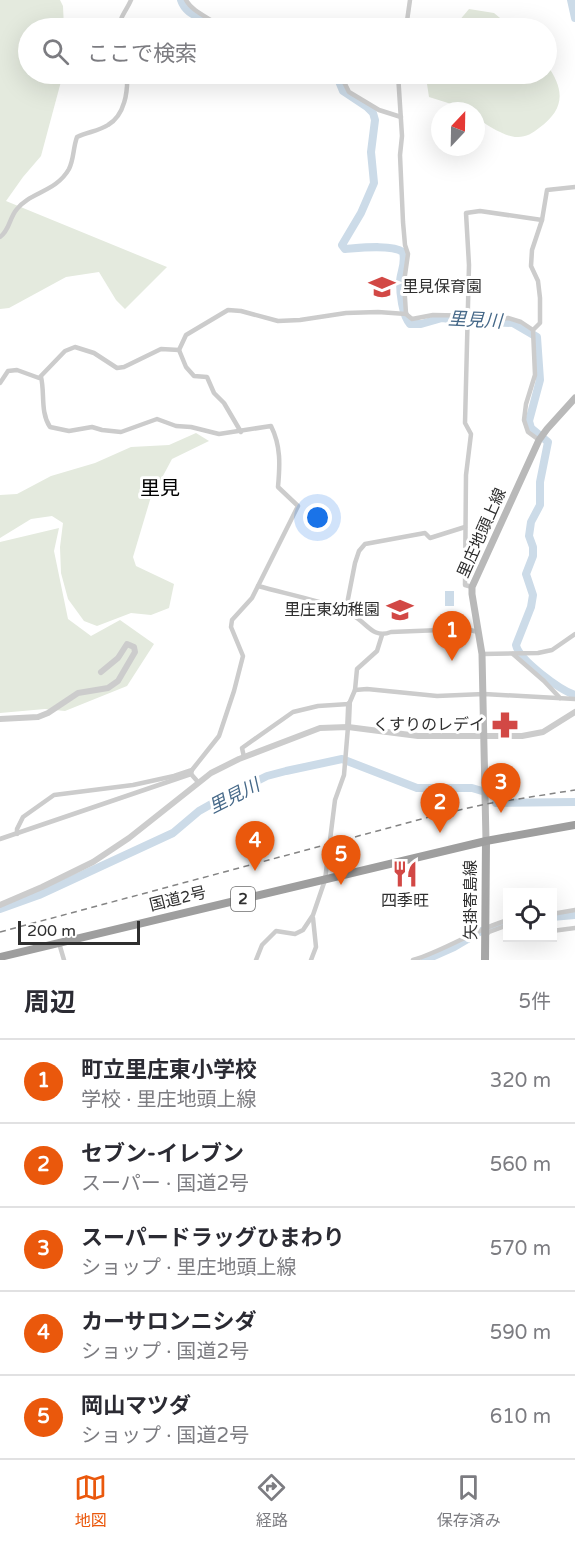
<!DOCTYPE html>
<html lang="ja">
<meta charset="utf-8">
<style>
body{margin:0;font-family:"Varela Round","Noto Sans JP",sans-serif;background:#f7f7f7;color:#2b2b33}
.controls{position:absolute;right:18px;bottom:18px;display:grid;overflow:hidden;border-radius:0px;box-shadow:0 6px 24px #0002}
.controls button{width:54px;height:54px;display:grid;place-items:center;padding:0;border:0;border-bottom:2px solid #e1e1e2;background:#fff;color:#2b2b33;font:30px sans-serif}
.compass{position:absolute;left:431px;top:102px;width:54px;height:54px;border-radius:50%;background:#fff;box-shadow:0 6px 24px #0002;rotate:22deg}
.scale{position:absolute;left:18px;bottom:15px;width:122px;box-sizing:border-box;padding-left:6px;border:3px solid #2f2f2f;border-top:0;font-size:16px;line-height:21px;white-space:nowrap;color:#2f2f2f;-webkit-text-stroke:4px #fff;paint-order:stroke}
.you{position:absolute;left:318px;top:518px;width:21px;height:21px;margin:-15px;border:4px solid #fff;border-radius:50%;background:#1a73e8;box-shadow:0 0 0 9px #1a73e833}
.badge{display:grid;place-items:center;width:39px;height:39px;border-radius:50%;background:#ea580c;color:#fff;font-size:20px;font-weight:700}
.pin{position:absolute;translate:-50% -50px;filter:drop-shadow(0 2px 3px #0008)}
.pin::after{content:'';position:absolute;top:32px;width:21px;height:18px;background:inherit;clip-path:polygon(0 0,100% 0,50% 100%)}
.list{margin:0;padding:0;list-style:none}
h2{display:flex;justify-content:space-between;align-items:center;height:78px;margin:0;padding:0 24px;font-size:26px}
h2 small{font-size:20px;font-weight:400;color:#7c7c81}
.list li{display:grid;grid-template-columns:39px 1fr auto;gap:18px;align-items:center;box-sizing:border-box;height:84px;padding:0 24px;border-top:2px solid #e1e1e2}
.list b{display:block;font-size:22px;white-space:nowrap}
.list p{margin:0;font-size:20px;white-space:nowrap;color:#7c7c81}
.list em{font-size:20px;font-style:normal;color:#7c7c81}
.icon{flex:none;width:33px;height:33px;fill:none;stroke:currentColor;stroke-width:2;stroke-linecap:round;stroke-linejoin:round}
.map{position:relative;flex:none;width:575px;height:960px;overflow:hidden}
.search{position:absolute;background:#fff;box-shadow:0 6px 24px #0002;left:18px;right:18px;top:18px;height:66px;display:flex;align-items:center;gap:15px;box-sizing:border-box;padding:0 21px;border-radius:33px;color:#7c7c81;font-size:22px}
.sheet{height:498px;background:#fff}
nav{display:flex;justify-content:space-around;align-items:center;box-sizing:border-box;height:84px;border-top:2px solid #e1e1e2;background:#fff;font-size:16px;color:#7c7c81}
nav a{display:grid;justify-items:center;gap:3px}
nav .on{color:#ea580c}
.map>svg:first-child{display:block}
.green{fill:#e4eade}
.water{fill:#ccdbe8}
.lines{fill:none;stroke-linecap:round;stroke-linejoin:round}
.river{stroke:#ccdbe8;stroke-width:8}
.minor{stroke:#ccc;stroke-width:4.5}
.tertiary{stroke:#ccc;stroke-width:6}
.secondary{stroke:#b9b9b9;stroke-width:7}
.primary{stroke:#a7a7a7;stroke-width:8}
.trunk{stroke:#9e9e9e;stroke-width:8}
.rail{stroke:#848484;stroke-width:1.5;stroke-dasharray:6 4.5;stroke-linecap:butt}
.labels{text-anchor:middle;dominant-baseline:central;stroke-width:6;stroke-linejoin:round;paint-order:stroke}
.shield{fill:#fff;stroke:#6d6d6d;stroke-width:1.5}
.shield-label{font-size:15px;font-weight:bold;fill:#2f2f2f}
.poi-label{font-size:16px;fill:#2f2f2f;stroke:#fff;text-anchor:end}
.street-label{font-size:16px;fill:#2f2f2f;stroke:#fff}
.water-label{font-size:18px;font-style:italic;fill:#456888;stroke:#fff}
.quarter-label{font-size:20px;fill:#000;stroke:#fff}
</style>
<div class="map">
<svg width="575" height="960" viewBox="0 0 575 960">
<rect width="100%" height="100%" fill="#fff"/>
<g class="green">
<polygon points="0,0 60,0 63,6 64,28 28,28 28,74 63,74 41,156 23,177 6,201 167,267 125,309 116,300 99,272 66,277 9,308 0,309"/>
<polygon points="469,9 494,13 512,28 453,28"/>
<path d="M547 65C565 90 565 109 539 128 533 133 526 137 518 137 507 138 484 124 476 117V111H469L464 108 429 97 427 84 458 80V74H546Z"/>
<polygon points="196,433 209,441 172,459 150,500 133,557 136,566 174,584 169,608 151,615 131,613 97,626 84,621 68,599 61,573 60,547 63,523 52,516 31,519 0,538 0,495 17,494 51,476 95,463 131,447 169,445"/>
<polygon points="59,528 54,551 68,619 91,636 120,620 154,644 127,686 65,711 45,709 0,713 0,542"/>
</g>
<rect class="water" x="445" y="591" width="9" height="15"/>
<g class="lines">
<g class="river">
<path d="M181 0C187 18 205 16 217 28"/>
<polyline points="571,0 575,18"/>
<path d="M336 74 343 91 367 107 373 113 375 120 371 152 374 183 361 213 342 245 345 249C359 248 392 244 403 252 406 263 401 270 400 281 400 293 402 315 410 324H421L442 318 465 321 513 323 537 337 540 380 529 421 531 428 548 442 540 482V505L531 522 529 536 533 547V556L526 574 533 595 531 607 516 645C519 660 560 690 575 695"/>
<polyline points="496,803 575,802"/>
<polyline points="0,909 39,895 173,833 199,811 215,802 267,776 286,771 342,759 417,788 472,788 482,791"/>
<polyline points="552,917 575,915"/>
<polyline points="425,960 454,947 481,931 508,923"/>
</g>
<g class="minor">
<path d="M186 0C193 13 211 18 222 28"/>
<path d="M120 28C119 17 127 10 131 0"/>
<polyline points="406,28 410,0"/>
<polyline points="340,74 349,92 379,110 401,117"/>
<polyline points="398,74 402,136 400,155 403,222 405,245 408,254 404,282 406,314"/>
<path d="M0 237C10 230 9 218 17 209 30 192 56 192 69 169 74 159 73 148 77 137 87 132 99 131 108 125 125 115 128 91 127 74"/>
<polyline points="179,350 186,367 194,376 207,377 214,393 224,403 241,432"/>
<path d="M41 377C45 393 40 412 50 427L69 431 92 427 102 430 121 432 157 419 176 426 191 427 219 434 271 426C281 446 280 465 278 487L298 506 252 598 232 620 231 627 243 656 234 691 219 736 192 770 191 774"/>
<polyline points="0,383 8,371 17,370 39,378 65,351 75,347 94,353 117,368 124,367 161,349 179,350 186,335 228,310 241,311 278,321 300,320 346,313 378,312 406,314 412,319 433,315 483,316 495,320 508,318 521,322 533,330"/>
<polyline points="539,440 528,432 524,420 526,404 535,375 533,330 540,323 540,298 538,281 531,266 532,250 542,220 547,190 575,187"/>
<path d="M258 586C290 595 322 600 352 615 368 623 372 639 391 632L466 629 478 632"/>
<polyline points="472,587 465,585 466,475 471,434 465,423 469,265 466,213 480,211 542,220"/>
<polyline points="348,613 347,604 355,563 359,551 365,544 425,533 430,538 465,527"/>
<polyline points="482,654 538,653 552,650 575,634"/>
<polyline points="513,654 544,681 560,698"/>
<polyline points="355,690 367,689 437,696 484,694 575,699"/>
<polyline points="244,757 242,748 293,712 318,706 349,704 355,690 357,669 377,651 382,635"/>
<polyline points="17,834 17,829 23,817 54,795 133,785 174,776 192,770"/>
<polyline points="0,839 191,774 198,782"/>
<polyline points="552,914 575,910"/>
<polyline points="552,931 575,928"/>
<polyline points="485,936 489,932 508,925"/>
<polyline points="59,943 64,960"/>
<polyline points="256,960 262,945 276,931 295,934 303,930 313,915 325,880 335,800 344,775 348,727"/>
<polyline points="311,960 316,947 313,918"/>
<path d="M413 960C446 950 474 930 508 920"/>
</g>
<g class="tertiary">
<polyline points="0,719 38,717 48,713 78,693 108,688 118,681 135,652 134,647 127,644 118,658 101,672"/>
<polyline points="348,727 349,704"/>
<polyline points="0,905 42,887 93,862 129,838 211,773 239,759 320,728 348,727 418,736 522,736 543,732 575,712"/>
</g>
<polyline class="secondary" points="486,841 482,654 472,594 472,587 539,440 547,429 575,398"/>
<polyline class="primary" points="485,960 486,841"/>
<polyline class="trunk" points="0,957 486,841 575,825"/>
<polyline class="rail" points="0,932 433,816 486,804 575,790"/>
</g>
<defs>
<g id="school-bare" transform="scale(2.07)"><path d="M0-5L7-2L0 1L-7-2ZM-4 1L0 2.5L4 1V4Q0 6-4 4Z" fill="#d24845" stroke="#fff" stroke-width="2.5" paint-order="stroke"/></g>
<g id="pharmacy-bare" transform="scale(2.07)"><path d="M-2-6h4v4h4v4h-4v4h-4v-4h-4v-4h4Z" fill="#d24845" stroke="#fff" stroke-width="2.5" paint-order="stroke"/></g>
<g id="restaurant-bare" transform="scale(2.07)"><path d="M-5-6h1v4h1v-4h1v4h1v-4h1v5L-1.5 .5V6h-2V.5L-5-1ZM5-6V6H3V1.5H1.5Q1.5-4 5-6Z" fill="#d24845" stroke="#fff" stroke-width="2.5" paint-order="stroke"/></g>
</defs>
<g fill-rule="evenodd">
<use href="#school-bare" x="382" y="287"/>
<use href="#school-bare" x="400" y="610"/>
<use href="#pharmacy-bare" x="505" y="725"/>
<use href="#restaurant-bare" x="405" y="874"/>
</g>
<g class="labels">
<rect class="shield" x="231" y="887" width="24" height="24" rx="4.5"/>
<g class="shield-label">
<text x="243" y="899">2</text>
</g>
<g class="poi-label">
<text x="402" y="287" text-anchor="start">里見保育園</text>
<text x="380" y="610">里庄東幼稚園</text>
<text x="485" y="725">くすりのレデイ</text>
<text x="405" y="901" text-anchor="middle">四季旺</text>
</g>
<g class="street-label">
<text transform="translate(482 533) rotate(-66)">里庄地頭上線</text>
<text transform="translate(178 899) rotate(-14)">国道2号</text>
<text transform="translate(471 900) rotate(-90)">矢掛寄島線</text>
</g>
<g class="water-label">
<text transform="translate(475 320) rotate(3)">里見川</text>
<text transform="translate(234 796) rotate(-27)">里見川</text>
</g>
<g class="quarter-label">
<text x="160" y="489">里見</text>
</g>
</g>
</svg>
<div class="controls">
<button><svg class="icon" aria-label="locate" viewBox="0 0 24 24"><circle cx="12" cy="12" r="6"/><path d="M12 2v4M12 18v4M2 12h4M18 12h4"/></svg></button>
</div>
<svg class="compass" viewBox="-18 -18 36 36"><path d="M0-13l5 13h-10z" fill="#e53935"/><path d="M0 13l5-13h-10z" fill="#7c7c81"/></svg>
<div class="scale">200 m</div>
<div class="you"></div>
<div class="pin badge" style="left:452px;top:661px">1</div>
<div class="pin badge" style="left:440px;top:833px">2</div>
<div class="pin badge" style="left:501px;top:813px">3</div>
<div class="pin badge" style="left:255px;top:871px">4</div>
<div class="pin badge" style="left:341px;top:885px">5</div>
<div class="search"><svg class="icon" aria-label="search" viewBox="0 0 24 24"><circle cx="10" cy="10" r="6"/><path d="M15 15l6 6"/></svg>ここで検索</div>
</div>
<section class="sheet">
<h2>周辺<small>5件</small></h2>
<ul class="list">
<li><span class="badge">1</span><div><b>町立里庄東小学校</b><p>学校 · 里庄地頭上線</p></div><em>320 m</em></li>
<li><span class="badge">2</span><div><b>セブン-イレブン</b><p>スーパー · 国道2号</p></div><em>560 m</em></li>
<li><span class="badge">3</span><div><b>スーパードラッグひまわり</b><p>ショップ · 里庄地頭上線</p></div><em>570 m</em></li>
<li><span class="badge">4</span><div><b>カーサロンニシダ</b><p>ショップ · 国道2号</p></div><em>590 m</em></li>
<li><span class="badge">5</span><div><b>岡山マツダ</b><p>ショップ · 国道2号</p></div><em>610 m</em></li>
</ul>
</section>
<nav>
<a class="on"><svg class="icon" aria-label="map" viewBox="0 0 24 24"><path d="M3 6l6-2 6 2 6-2v14l-6 2-6-2-6 2zM9 4v14M15 6v14"/></svg>地図</a>
<a><svg class="icon" aria-label="directions" viewBox="0 0 24 24"><path d="M12 3l9 9-9 9-9-9zM9 14v-3h6M13 9l2 2-2 2"/></svg>経路</a>
<a><svg class="icon" aria-label="saved" viewBox="0 0 24 24"><path d="M7 4h10v16l-5-4-5 4z"/></svg>保存済み</a>
</nav>
